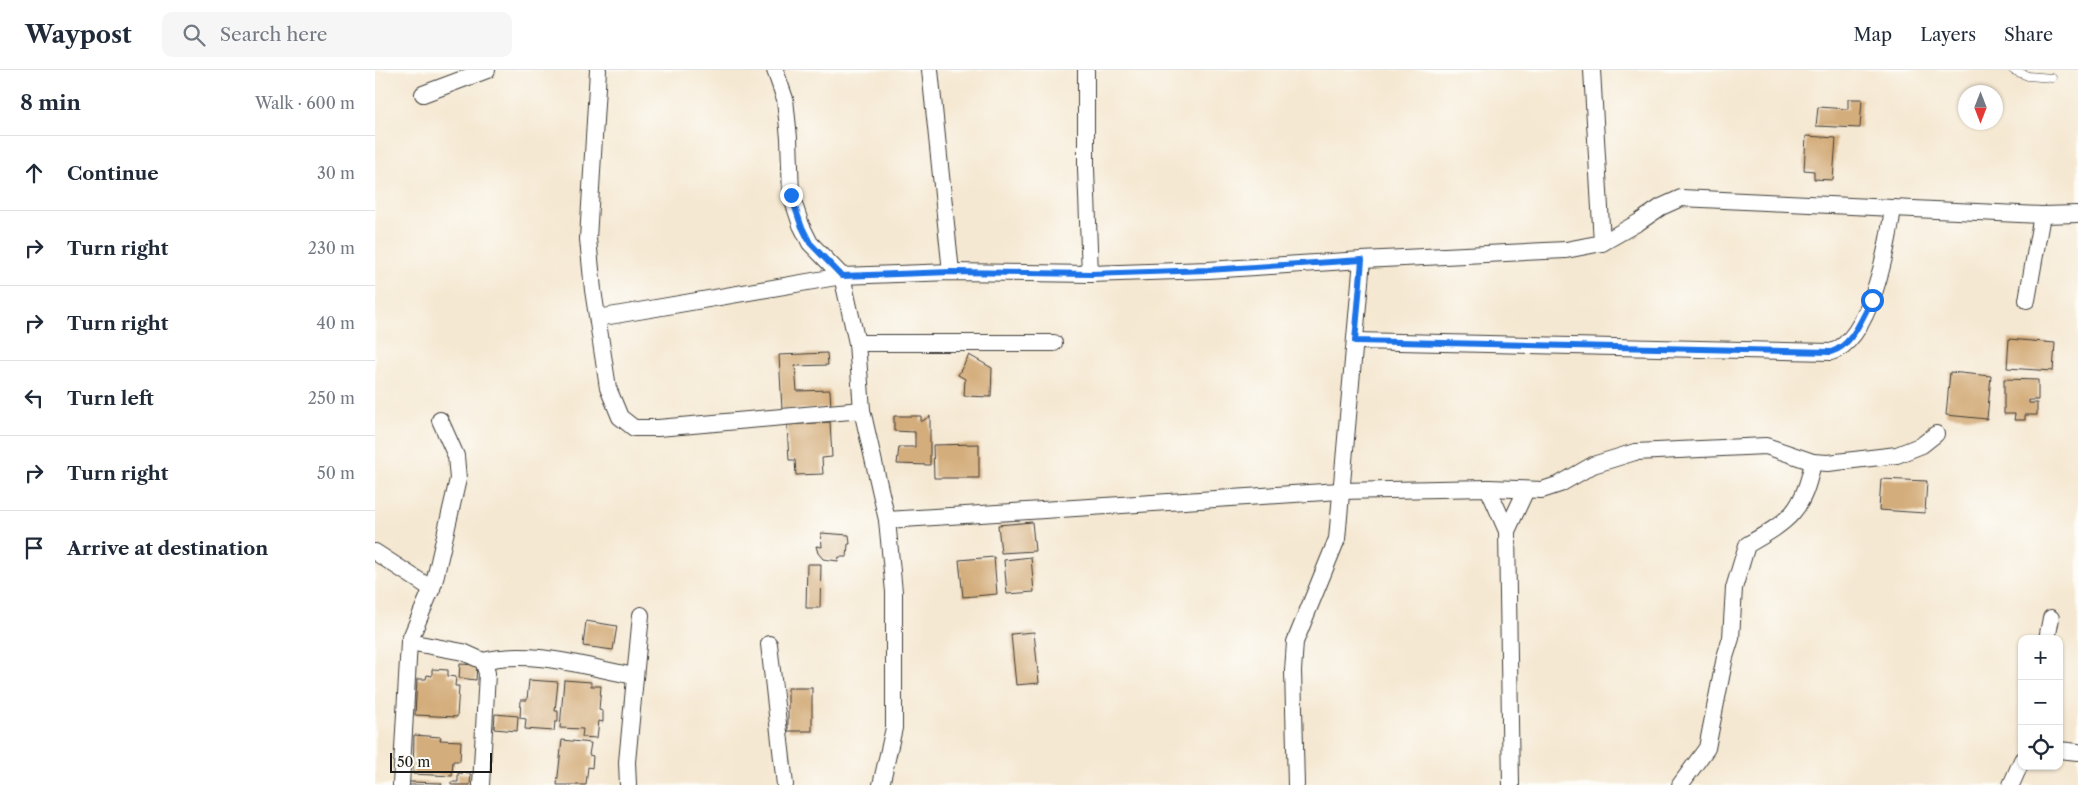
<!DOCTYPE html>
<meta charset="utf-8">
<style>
body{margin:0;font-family:"Libre Caslon Text",serif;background:#f6f6f7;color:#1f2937}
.controls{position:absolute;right:15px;bottom:15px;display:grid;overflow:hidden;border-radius:10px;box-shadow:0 1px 4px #0004}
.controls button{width:45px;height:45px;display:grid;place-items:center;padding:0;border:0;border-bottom:1px solid #e0e1e3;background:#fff;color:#1f2937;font:25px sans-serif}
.compass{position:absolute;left:1583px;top:15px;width:45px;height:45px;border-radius:50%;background:#fff;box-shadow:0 1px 4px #0004;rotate:180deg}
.scale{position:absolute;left:15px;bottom:12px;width:102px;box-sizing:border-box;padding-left:5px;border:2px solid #1c1c1c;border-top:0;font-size:14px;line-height:18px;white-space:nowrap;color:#1c1c1c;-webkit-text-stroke:4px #fdfcf7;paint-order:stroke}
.stop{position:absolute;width:15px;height:15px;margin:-11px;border:4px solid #1a73e8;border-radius:50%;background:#fff}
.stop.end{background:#1a73e8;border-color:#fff;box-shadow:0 1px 5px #0008}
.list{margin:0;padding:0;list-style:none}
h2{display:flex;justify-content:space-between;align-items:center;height:65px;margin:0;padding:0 20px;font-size:21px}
h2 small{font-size:16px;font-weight:400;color:#747a83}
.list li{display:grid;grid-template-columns:32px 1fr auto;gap:15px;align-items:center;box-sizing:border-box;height:75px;padding:0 20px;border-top:1px solid #e0e1e3}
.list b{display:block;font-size:19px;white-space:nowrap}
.list em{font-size:16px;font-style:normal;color:#747a83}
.icon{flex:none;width:28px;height:28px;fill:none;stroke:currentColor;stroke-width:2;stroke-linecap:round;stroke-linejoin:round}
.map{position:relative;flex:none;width:1703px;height:715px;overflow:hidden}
header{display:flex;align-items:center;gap:30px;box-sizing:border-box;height:70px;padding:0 25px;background:#fff;border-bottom:1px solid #e0e1e3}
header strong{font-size:24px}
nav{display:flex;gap:28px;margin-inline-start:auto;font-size:18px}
.search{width:350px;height:45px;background:#f6f6f7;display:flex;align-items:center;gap:12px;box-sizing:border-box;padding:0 18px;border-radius:10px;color:#747a83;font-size:19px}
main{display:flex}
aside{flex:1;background:#fff}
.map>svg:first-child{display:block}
.building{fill:#d4ad7b}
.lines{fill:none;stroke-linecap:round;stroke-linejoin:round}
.service-casing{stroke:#3d3b37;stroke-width:9}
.minor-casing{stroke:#3d3b37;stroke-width:18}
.service{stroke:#fff;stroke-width:8}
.minor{stroke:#fff;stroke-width:16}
.route{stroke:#1a73e8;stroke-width:6}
</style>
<header>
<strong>Waypost</strong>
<div class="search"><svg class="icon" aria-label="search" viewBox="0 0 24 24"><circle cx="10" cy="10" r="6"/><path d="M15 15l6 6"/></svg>Search here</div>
<nav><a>Map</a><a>Layers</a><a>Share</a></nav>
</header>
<main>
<aside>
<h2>8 min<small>Walk · 600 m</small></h2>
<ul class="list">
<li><svg class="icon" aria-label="ahead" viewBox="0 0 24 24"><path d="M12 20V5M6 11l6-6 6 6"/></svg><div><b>Continue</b></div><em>30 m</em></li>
<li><svg class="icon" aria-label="right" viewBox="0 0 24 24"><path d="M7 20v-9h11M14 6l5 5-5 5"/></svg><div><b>Turn right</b></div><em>230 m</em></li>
<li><svg class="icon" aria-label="right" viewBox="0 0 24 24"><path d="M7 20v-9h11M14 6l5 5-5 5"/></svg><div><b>Turn right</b></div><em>40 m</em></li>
<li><svg class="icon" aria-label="left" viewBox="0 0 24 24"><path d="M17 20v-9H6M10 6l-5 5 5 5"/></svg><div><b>Turn left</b></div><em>250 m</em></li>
<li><svg class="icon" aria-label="right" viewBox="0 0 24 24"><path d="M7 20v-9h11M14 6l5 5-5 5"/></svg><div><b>Turn right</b></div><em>50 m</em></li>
<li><svg class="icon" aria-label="arrive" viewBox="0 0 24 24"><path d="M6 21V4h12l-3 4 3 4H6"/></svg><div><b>Arrive at destination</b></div></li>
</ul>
</aside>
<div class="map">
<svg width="1703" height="715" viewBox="0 0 1703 715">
<rect width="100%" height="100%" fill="#fdfcf7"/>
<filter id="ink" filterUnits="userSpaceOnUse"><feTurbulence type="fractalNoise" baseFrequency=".02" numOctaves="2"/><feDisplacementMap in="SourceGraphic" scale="10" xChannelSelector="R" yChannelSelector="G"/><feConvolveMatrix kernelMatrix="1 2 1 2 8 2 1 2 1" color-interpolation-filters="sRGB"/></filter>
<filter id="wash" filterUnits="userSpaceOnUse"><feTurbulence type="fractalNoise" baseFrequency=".0096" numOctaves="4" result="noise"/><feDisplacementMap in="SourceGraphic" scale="20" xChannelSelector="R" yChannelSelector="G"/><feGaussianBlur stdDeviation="1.12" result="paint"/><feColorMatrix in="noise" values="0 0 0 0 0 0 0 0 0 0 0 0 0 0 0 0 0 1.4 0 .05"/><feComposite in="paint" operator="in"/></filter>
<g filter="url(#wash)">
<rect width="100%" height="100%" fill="#f5e8d2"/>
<g id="blocks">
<g class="building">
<polygon points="1473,29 1487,29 1485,58 1441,56 1443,37 1473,39"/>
<polygon points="1431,66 1461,68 1458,110 1439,109 1439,101 1429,100"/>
<polygon points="1634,269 1680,273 1678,301 1632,298"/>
<polygon points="452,283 453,295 420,296 422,321 455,320 456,338 407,340 404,285"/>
<polygon points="594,285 617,298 616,327 589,326 590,309 583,305"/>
<polygon points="1575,302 1616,306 1612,349 1571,345"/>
<polygon points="1629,309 1663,310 1663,330 1654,330 1654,333 1662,333 1662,345 1650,345 1650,350 1639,350 1640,344 1629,344"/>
<polygon points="519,346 546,346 546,352 555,346 555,395 522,394 524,377 540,377 540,362 519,361"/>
<polygon points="455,352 457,387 447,388 448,404 421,405 420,390 414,390 412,355"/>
<polygon points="604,374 604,408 559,408 558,375"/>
<polygon points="1506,409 1552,411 1550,443 1504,440"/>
<polygon points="657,452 660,481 626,483 623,455"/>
<polygon points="446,463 474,465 475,474 473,474 472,487 464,487 463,491 448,489 443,483 441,476 447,477"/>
<polygon points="619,487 622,524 588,527 584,490"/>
<polygon points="656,487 659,522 632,524 629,490"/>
<polygon points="432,494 446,494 445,538 431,538"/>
<polygon points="211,551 242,556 238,580 208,576"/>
<polygon points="659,562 664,613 641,615 636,564"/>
<polygon points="85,594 102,595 101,610 84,608"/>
<polygon points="57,599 73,600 73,606 81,607 80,616 84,616 82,647 40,645 42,609 51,609 52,605 57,606"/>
<polygon points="154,610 183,612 180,641 183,641 183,652 180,652 179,661 150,659 151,649 145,648 146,630 152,630"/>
<polygon points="189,610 216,612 216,616 226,616 224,640 228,641 228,652 224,651 222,668 207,667 208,659 185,658"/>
<rect x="413" y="618" width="24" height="43"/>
<polygon points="120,644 143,646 142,661 119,659"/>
<polygon points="39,665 66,667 65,670 86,671 85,691 78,691 77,706 38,704"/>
<polygon points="187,670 216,673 214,685 218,686 217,698 213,697 211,715 182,715"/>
<polygon points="83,703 96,704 95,715 76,715 76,712 83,712"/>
<polygon points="34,712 66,713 67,715 33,715"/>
</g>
</g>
</g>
<g filter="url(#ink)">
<use href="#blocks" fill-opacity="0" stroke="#3d3b37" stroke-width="1"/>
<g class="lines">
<g class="service-casing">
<polyline id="service" points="1638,0 1653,6 1677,8"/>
</g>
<g class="minor-casing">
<g id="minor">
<polyline points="223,0 213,169 218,220 233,318 245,347 259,358 283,358 487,340"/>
<polyline points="400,0 410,29 414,68 416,125 426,155 435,173 467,206 482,273 487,340 512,450 519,522 519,658 506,715"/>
<polyline points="555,0 576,202"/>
<polyline points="711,0 711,99 715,204"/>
<polyline points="1217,0 1227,173"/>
<polyline points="48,24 112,0"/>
<polyline points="1652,230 1667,145"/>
<polyline points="223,248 467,206 576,202 715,204 833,200 987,190 1191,180 1227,173 1264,152 1286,137 1306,128 1667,145 1703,144"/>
<path d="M980 271 1456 282C1496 270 1513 175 1518 138"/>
<polyline points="482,273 679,273"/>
<polyline points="1113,418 1132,461 1136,715"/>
<polyline points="512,450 965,421 1113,418 1167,420 1185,414 1218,395 1260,382 1391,376 1438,392 1453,393 1522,385 1547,375 1561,364"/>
<polyline points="1132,461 1151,420"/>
<polyline points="0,482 57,519"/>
<polyline points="1672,569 1676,548"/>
<polyline points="34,572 88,582 108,591 112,603 106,715"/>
<polyline points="394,574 410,715"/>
<path d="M108 591C159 579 210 597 260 606"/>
<polyline points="1684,680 1703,682"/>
<polyline points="26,715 34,572 59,513 83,409 81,386 65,350"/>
<polyline points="253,715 252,692 266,545"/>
<polyline points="921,715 918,601 920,572 962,469 987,190"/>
<path d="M1305 715 1332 678 1350 587 1356 568 1359 518 1372 475C1415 450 1428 442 1438 392"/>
<polyline points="1636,715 1647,690"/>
</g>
</g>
<use href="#service" class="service"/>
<use href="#minor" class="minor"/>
</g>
</g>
<g class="lines" filter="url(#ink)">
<path class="route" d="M416 125 426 155 435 173 467 206 576 202 716 204 833 200 987 190 980 271 1456 282C1478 275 1486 249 1497 230"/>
</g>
</svg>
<div class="controls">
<button>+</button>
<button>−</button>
<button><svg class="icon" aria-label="locate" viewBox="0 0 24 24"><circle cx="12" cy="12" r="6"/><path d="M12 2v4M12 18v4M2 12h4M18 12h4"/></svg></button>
</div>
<svg class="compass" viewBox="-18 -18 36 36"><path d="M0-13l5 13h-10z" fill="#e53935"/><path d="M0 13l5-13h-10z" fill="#747a83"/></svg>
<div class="scale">50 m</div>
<div class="stop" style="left:1497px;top:230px"></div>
<div class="stop end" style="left:416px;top:125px"></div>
</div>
</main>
